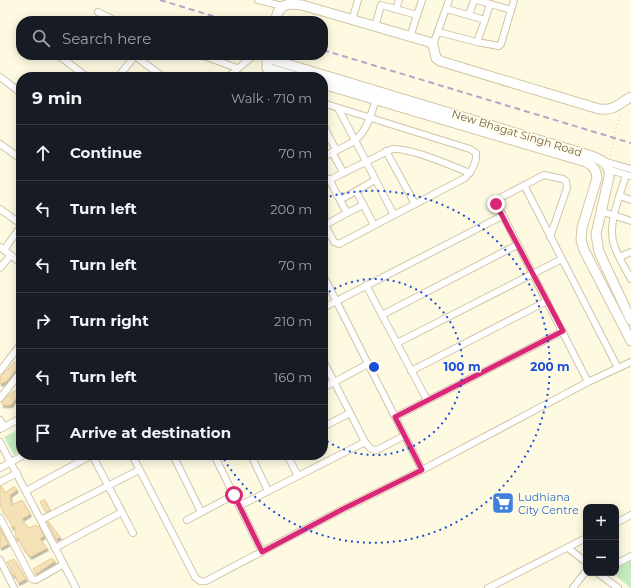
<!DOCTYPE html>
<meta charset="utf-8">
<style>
body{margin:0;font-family:Montserrat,sans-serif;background:#242831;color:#f1f3f6}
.controls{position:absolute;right:12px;bottom:12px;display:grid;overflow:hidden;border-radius:8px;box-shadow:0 2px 10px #0003}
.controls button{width:36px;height:36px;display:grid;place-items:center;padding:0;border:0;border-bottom:1px solid #363941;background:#171b24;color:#f1f3f6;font:20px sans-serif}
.stop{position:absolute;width:12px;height:12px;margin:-9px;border:3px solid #db2777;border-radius:50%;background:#fff}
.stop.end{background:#db2777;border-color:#fff;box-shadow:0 1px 4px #0008}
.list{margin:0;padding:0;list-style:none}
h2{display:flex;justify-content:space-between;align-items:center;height:52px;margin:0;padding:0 16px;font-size:17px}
h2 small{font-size:13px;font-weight:400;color:#9ea1a6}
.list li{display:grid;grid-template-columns:26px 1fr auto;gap:12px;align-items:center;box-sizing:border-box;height:56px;padding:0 16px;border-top:1px solid #363941}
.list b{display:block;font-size:15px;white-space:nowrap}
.list em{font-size:13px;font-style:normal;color:#9ea1a6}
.icon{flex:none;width:22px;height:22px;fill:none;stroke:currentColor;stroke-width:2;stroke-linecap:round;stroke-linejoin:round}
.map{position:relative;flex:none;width:631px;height:588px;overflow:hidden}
.search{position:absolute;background:#171b24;box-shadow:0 2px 10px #0003;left:16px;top:16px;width:312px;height:44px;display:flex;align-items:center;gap:10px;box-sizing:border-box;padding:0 14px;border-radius:16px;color:#9ea1a6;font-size:15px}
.panel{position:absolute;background:#171b24;box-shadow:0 2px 10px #0003;left:16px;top:72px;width:312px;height:388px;border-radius:16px}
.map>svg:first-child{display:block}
.green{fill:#c5ecbf}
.building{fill:#f5e1b7;stroke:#e9cc97;filter:url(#shadow)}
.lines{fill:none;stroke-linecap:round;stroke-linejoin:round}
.street-casing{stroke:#d0c4a8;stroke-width:8}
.secondary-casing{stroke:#d3c6a5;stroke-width:11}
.path{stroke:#dac49b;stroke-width:1;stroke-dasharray:1 3;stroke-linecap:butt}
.street{stroke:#fff;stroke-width:6}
.secondary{stroke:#fff;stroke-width:9}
.rail{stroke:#c0a0c8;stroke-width:2;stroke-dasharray:6 4;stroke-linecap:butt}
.route{stroke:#db2777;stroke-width:5}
.ring{fill:none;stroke:#1d4ed8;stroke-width:2;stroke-dasharray:2 4}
.labels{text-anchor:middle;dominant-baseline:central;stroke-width:3;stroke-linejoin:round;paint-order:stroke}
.street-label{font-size:11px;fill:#776547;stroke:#fffce9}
.shop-label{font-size:11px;fill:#366cbe;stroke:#fffce9;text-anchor:start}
.centre{fill:#1d4ed8;stroke:#fffce9;stroke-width:2}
.ring-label{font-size:12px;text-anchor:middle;font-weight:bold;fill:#1d4ed8;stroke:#fffce9;stroke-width:3;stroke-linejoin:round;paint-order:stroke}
</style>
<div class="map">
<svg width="631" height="588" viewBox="0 0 631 588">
<defs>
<filter id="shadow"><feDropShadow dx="1.5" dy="2.5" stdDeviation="0" flood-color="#0004"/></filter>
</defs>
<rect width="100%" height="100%" fill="#fefae2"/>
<g class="green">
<polygon points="21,428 21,451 14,455 4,437"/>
<polygon points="631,557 631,588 612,573 616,573 616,564"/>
</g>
<g class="building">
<polygon points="15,362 18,367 7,381 0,384 0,377"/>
<polygon points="21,389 21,397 16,398 11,405 2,405 2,402 6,397 14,391"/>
<polygon points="0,486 1,486 5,493 14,486 17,490 10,495 11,505 22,500 30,514 22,519 28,528 36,525 38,527 39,526 44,536 40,539 47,548 30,557 23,548 18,538 16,539 15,526 12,528 11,523 2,510 0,503"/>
<polygon points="44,499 50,510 46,512 40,502"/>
<polygon points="48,521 60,537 56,539 47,522"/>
<polygon points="0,528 8,544 0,548"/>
<polygon points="52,558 55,561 36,574 33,569"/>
<polygon points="14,559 26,579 18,583 15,575 13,576 11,571 12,571 7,562"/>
</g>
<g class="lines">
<g class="street-casing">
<g id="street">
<polyline points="258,0 283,6"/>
<polyline points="477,0 511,10"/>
<polyline points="396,9 399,0"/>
<polyline points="447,9 485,20 477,42"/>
<polyline points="98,12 116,21"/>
<polyline points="469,15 474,0"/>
<polyline points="352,20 358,0"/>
<polyline points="485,20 490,4"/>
<polyline points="375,27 381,5 417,15"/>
<polyline points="438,32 477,42 499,46 501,44 514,0"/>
<polyline points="410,37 422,0"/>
<polyline points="433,45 449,0"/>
<polyline points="58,55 87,77"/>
<polyline points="135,55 135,56 163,77"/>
<polyline points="201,55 237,68"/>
<polyline points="0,77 21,93"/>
<polyline points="118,77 135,56"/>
<polyline points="228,77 254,55"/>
<polyline points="267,77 267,68"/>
<path d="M323 103 470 149 476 153C477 163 471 172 465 178L394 215"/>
<polyline points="323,125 336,150"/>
<polyline points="0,144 21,159"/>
<polyline points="386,151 415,204"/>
<polyline points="332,152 343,172"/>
<path d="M323 157C333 152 345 147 354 141 367 132 371 113 376 100"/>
<polyline points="603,161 631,169"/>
<polyline points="610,170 631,176"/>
<path d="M626 175C620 195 607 225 614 245 618 257 625 268 631 279"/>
<polyline points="329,179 340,200 356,191"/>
<path d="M323 183 392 149C412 148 449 165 470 173"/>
<polyline points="524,185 618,368"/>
<polyline points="620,196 631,200"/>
<polyline points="340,200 347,213 363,205"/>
<polyline points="0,209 21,224"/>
<polyline points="600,211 631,221"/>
<polyline points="323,221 334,242 339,244 394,215 338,108"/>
<polyline points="325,225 347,213"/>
<polyline points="374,225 356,191 375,180"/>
<polyline points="550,237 567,188 566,181 563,179 544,175 498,199 496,202 588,382"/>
<polyline points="0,247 21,263"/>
<polyline points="4,250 21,226"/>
<polyline points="620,257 631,252"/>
<polyline points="0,268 11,255"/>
<polyline points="323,275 422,470 588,382 631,362"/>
<polyline points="366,285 427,400"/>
<polyline points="323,308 502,216"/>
<polyline points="382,315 517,245"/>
<polyline points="397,343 562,259"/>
<polyline points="323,360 365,442"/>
<polyline points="0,371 21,344"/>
<polyline points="411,371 547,301"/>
<polyline points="323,388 368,364"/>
<polyline points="0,398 21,372"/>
<polyline points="395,417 563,331"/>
<polyline points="0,420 4,427"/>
<polyline points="323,427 350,413"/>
<polyline points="0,429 21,418"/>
<polyline points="0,442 76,588"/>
<polyline points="92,455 133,533"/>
<path d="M132 455 195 577C199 581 201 582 206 581L343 509 422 470"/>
<polyline points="173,455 201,512"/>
<polyline points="214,455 262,552"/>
<polyline points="251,455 268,491"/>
<polyline points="287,455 298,476"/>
<polyline points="0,468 24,455"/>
<polyline points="0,482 17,473"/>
<polyline points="26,491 92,455"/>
<path d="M239 506 365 442C368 446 370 450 377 450L404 436"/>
<polyline points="0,518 32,579 36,580 64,564"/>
<polyline points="41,520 139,470"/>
<polyline points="187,520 234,495"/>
<polyline points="616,523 631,515"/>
<polyline points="55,548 122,512"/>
<polyline points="568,548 586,562"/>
<polyline points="0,560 14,588"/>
<polyline points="616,564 631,556"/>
<polyline points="598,573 618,588"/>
<polyline points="488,588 586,538"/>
<polyline points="573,588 586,571"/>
</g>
</g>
<g class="secondary-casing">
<g id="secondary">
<path d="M275 21 278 12 283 6 290 4 302 5 429 42 433 45 436 58 440 61 599 109C615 111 619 103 631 97"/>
<polyline points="267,55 267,68 297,77"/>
<path d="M267 58 592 156C603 161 610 163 609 177L596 234 599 252 631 320"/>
<path d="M323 84 586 162C593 166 596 169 597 178L582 228 581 240 584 250 631 341"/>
</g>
</g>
<polyline class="path" points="610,156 616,129 619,120 620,113"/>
<use href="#street" class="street"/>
<use href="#secondary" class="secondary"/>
<g class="rail">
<polyline points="160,0 229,21"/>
<polyline points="323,50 631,143"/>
</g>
</g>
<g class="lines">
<polyline class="route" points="234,495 262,552 343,509 422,470 395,417 563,331 496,204"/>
</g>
<g class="ring">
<path d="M324 295A88 88 0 1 1 324 439"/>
<path d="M324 198A176 176 0 1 1 222 456"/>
</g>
<defs>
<g id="supermarket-square" transform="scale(1.15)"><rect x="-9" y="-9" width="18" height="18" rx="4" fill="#3f7fe0" stroke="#fffce9"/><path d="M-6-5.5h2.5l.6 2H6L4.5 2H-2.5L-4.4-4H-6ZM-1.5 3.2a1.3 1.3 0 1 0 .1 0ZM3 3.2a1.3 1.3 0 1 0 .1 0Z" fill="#fff"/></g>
</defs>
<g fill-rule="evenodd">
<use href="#supermarket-square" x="503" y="503"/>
</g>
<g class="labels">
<g class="street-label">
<text transform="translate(517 133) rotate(17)">New Bhagat Singh Road</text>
</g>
<g class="shop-label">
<text x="518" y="497">Ludhiana<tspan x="518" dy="13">City Centre</tspan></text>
</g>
</g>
<circle cx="374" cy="367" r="6" class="centre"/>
<g class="ring-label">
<text x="462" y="371">100 m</text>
<text x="550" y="371">200 m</text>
</g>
</svg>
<div class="controls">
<button>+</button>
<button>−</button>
</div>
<div class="stop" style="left:234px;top:495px"></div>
<div class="stop end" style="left:496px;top:204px"></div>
<div class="search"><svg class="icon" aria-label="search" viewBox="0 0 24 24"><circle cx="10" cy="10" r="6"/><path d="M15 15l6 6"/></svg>Search here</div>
<section class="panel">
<h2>9 min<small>Walk · 710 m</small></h2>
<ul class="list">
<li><svg class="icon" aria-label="ahead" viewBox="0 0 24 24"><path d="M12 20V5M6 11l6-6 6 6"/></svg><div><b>Continue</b></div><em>70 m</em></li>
<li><svg class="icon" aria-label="left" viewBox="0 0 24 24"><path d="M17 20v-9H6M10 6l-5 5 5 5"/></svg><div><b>Turn left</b></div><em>200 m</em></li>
<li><svg class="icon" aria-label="left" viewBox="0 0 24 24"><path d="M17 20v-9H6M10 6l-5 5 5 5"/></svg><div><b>Turn left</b></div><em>70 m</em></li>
<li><svg class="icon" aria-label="right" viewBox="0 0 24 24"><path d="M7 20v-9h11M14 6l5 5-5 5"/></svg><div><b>Turn right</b></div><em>210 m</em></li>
<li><svg class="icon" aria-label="left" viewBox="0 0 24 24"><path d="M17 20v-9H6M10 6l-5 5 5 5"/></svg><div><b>Turn left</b></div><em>160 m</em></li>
<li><svg class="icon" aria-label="arrive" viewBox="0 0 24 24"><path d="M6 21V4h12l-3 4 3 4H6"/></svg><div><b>Arrive at destination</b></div></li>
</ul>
</section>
</div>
